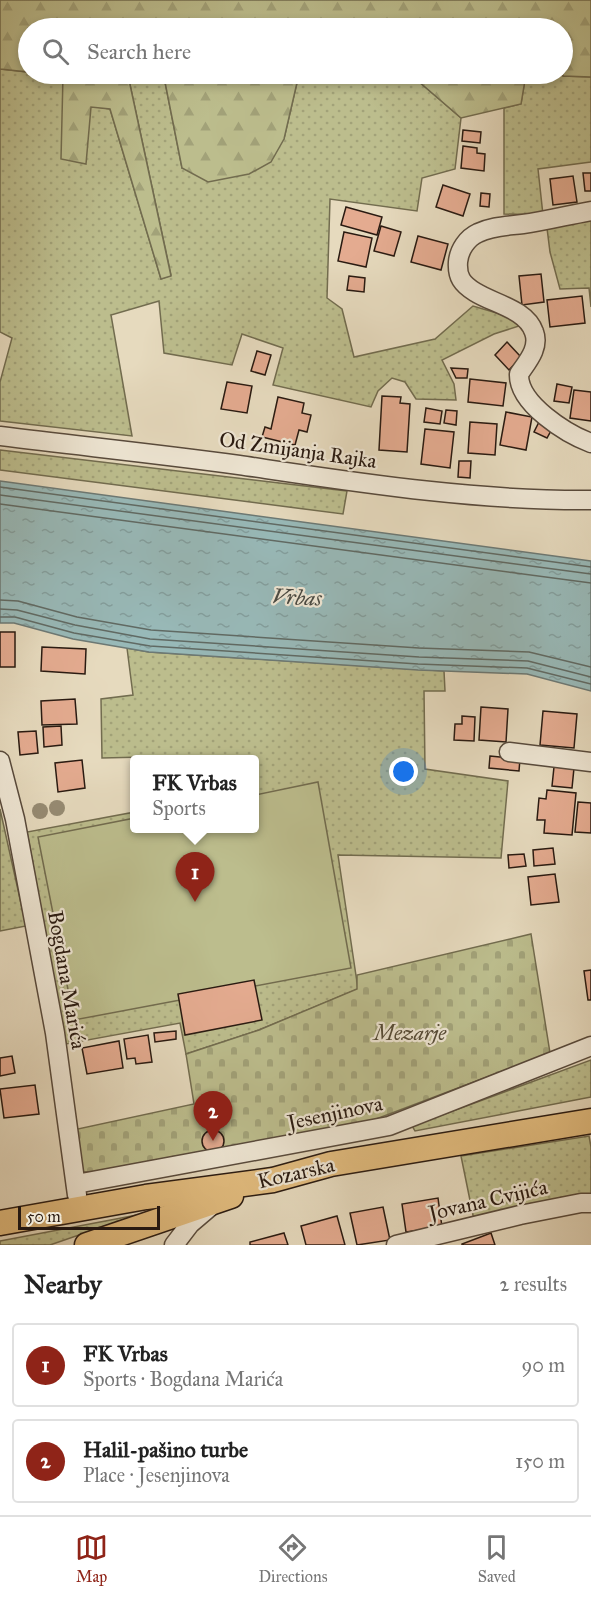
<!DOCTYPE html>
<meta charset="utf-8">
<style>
body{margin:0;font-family:"IM FELL Great Primer",serif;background:#f6f6f6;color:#222}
.scale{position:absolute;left:18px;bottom:15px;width:142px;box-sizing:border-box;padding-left:6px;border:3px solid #291a11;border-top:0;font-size:16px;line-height:21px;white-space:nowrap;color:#291a11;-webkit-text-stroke:4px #efe7d5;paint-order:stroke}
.you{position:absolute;left:404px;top:772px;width:21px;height:21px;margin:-15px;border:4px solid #fff;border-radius:50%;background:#1a73e8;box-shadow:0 0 0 9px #1a73e833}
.badge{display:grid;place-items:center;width:39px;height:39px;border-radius:50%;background:#8f2418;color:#fff;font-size:20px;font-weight:700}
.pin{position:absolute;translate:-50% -50px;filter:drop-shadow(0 2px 3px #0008)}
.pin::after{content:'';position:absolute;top:32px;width:21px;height:18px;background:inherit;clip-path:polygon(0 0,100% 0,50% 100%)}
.popup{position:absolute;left:130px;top:755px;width:129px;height:78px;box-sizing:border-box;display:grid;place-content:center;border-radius:6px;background:#fff;filter:drop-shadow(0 2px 4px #0005);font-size:20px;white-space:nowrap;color:#767676}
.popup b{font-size:22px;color:#222}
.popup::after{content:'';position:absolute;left:50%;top:100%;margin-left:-12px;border:12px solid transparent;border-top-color:#fff}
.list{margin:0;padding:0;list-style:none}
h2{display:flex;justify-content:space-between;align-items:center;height:78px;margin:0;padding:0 24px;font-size:26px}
h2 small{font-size:20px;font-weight:400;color:#767676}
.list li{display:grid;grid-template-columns:39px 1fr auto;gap:18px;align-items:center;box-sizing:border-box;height:84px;margin:0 12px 12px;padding:0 12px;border:2px solid #e0e0e0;border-radius:6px}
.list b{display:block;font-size:22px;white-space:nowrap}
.list p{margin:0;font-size:20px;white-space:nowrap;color:#767676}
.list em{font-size:20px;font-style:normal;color:#767676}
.icon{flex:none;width:33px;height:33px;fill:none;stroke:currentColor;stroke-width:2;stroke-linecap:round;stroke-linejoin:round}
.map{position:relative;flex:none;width:591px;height:1245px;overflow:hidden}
.search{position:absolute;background:#fff;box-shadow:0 3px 9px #0003;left:18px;right:18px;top:18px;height:66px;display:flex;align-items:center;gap:15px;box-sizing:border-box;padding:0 21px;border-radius:33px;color:#767676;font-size:22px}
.sheet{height:270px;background:#fff}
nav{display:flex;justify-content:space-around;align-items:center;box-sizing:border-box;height:84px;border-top:2px solid #e0e0e0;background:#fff;font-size:16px;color:#767676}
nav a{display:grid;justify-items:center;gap:3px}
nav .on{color:#8f2418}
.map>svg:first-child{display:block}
.grass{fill:url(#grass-dots);stroke:#726c4f;stroke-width:1.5}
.forest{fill:url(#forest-firs);stroke:#726c4f;stroke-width:1.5}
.cemetery{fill:url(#cemetery-stones);stroke:#726c4f;stroke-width:1.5}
.garden{fill:#bcbd8d;stroke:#726c4f;stroke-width:1.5}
.water{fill:url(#water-ripples);stroke:#6c7975;stroke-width:1.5}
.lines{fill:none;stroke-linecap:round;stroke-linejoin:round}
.shore{stroke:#606a64;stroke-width:1.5}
.building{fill:#e4ab90;stroke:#291a11;stroke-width:1.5}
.minor-casing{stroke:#584a3c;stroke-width:21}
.major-casing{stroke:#291a11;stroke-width:27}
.minor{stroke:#efe7d5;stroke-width:18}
.major{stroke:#e3bd7f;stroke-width:24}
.tree{fill:#968b73}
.labels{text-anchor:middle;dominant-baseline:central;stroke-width:4.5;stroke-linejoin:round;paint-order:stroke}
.street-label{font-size:21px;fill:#291a11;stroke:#efe7d5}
.park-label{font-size:21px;font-style:italic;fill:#554b36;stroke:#efe7d5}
.water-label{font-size:22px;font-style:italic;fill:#4a4a43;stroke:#efe7d5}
</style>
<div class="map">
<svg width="591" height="1245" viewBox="0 0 591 1245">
<defs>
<pattern id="grass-dots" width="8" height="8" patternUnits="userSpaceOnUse" patternTransform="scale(1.5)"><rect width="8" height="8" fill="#bcbd8d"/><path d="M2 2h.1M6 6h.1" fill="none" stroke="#a2a279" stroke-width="1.8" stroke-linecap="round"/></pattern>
<pattern id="forest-firs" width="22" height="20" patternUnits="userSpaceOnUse" patternTransform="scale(1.5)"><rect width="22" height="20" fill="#bcbd8d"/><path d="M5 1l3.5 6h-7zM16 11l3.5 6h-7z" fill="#a2a279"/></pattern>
<pattern id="cemetery-stones" width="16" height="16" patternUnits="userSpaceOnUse" patternTransform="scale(1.5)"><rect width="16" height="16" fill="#bcbd8d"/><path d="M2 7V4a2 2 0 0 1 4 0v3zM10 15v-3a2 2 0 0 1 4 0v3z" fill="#a2a279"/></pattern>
<pattern id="water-ripples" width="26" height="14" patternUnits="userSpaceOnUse" patternTransform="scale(1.5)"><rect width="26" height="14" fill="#98b9b8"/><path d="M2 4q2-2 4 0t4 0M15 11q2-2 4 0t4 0" fill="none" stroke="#839e9d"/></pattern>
</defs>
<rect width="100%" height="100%" fill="#e6dabe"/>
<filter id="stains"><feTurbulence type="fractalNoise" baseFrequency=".00333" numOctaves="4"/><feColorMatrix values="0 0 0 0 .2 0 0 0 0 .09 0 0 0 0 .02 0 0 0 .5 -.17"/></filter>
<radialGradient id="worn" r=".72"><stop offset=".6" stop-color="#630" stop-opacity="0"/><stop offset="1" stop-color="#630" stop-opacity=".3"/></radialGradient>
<g class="grass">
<polygon points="0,69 63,76 91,106 110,109 161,279 171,275 129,80 165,82 182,168 284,139 299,74 410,74 461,118 455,169 422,178 417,211 330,199 327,298 342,309 354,357 435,339 473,306 507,316 519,326 494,334 442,360 454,384 456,400 416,399 405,382 392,378 378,391 371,407 273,385 283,348 242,334 232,365 164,353 159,301 111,315 132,436 0,421 0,382 12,338 0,332"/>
<polygon points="526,74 562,74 563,76 591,77 591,162 538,169 543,215 504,214 504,108 521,104"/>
<polygon points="591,219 591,307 589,288 560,289 550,252 547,228"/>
<polygon points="0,450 347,491 343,514 0,470"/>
<polygon points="127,648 149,652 444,671 445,691 424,691 425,769 508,781 501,858 338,855 358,989 259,1030 186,1054 180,1023 66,1044 27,832 135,812 135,828 255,828 255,760 189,759 187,756 102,758 101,699 133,695"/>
<polygon points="0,809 26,926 0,931"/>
<polygon points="591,1060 591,1097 415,1131 412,1126"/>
<polygon points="589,1136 591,1147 591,1196 474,1220 461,1156"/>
<polygon points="137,1215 50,1245 0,1245 0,1241"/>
</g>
<g class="forest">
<polygon points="0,0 591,0 591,77 563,76 562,28 28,28 28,72 0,69"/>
<polygon points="39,74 299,74 284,139 271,162 249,174 208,182 182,168 165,82 129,80 171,276 161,279 110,109 91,107 86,164 61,159 63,76"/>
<polygon points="410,74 526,74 521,104 461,118"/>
</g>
<polygon class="cemetery" points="531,934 550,1053 355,1127 98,1172 82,1172 73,1130 194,1104 186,1054 259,1030 357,989 357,975"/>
<polygon class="garden" points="318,782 351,968 74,1020 38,837 135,818 135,828 255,828 255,795"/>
<polygon class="water" points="0,481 591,561 591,691 527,674 418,670 149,652 73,639 14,623 0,623"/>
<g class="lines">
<g class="shore">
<polyline points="0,487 591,567"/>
<polyline points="0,495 591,574"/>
<polyline points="0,504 591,583"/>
<polyline points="0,600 18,601 77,617 151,630 419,648 529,652 591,667"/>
<polyline points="0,609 17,610 75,625 150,639 419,657 528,661 591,677"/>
<polyline points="0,617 15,617 74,633 150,646 418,664 527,668 591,684"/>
</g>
</g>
<g class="building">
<polygon points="463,130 481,132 480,143 462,141"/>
<polygon points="463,146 477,148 477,153 485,154 484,171 461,168"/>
<polygon points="583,173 591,173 591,191 585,191"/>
<polygon points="573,176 577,202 553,205 550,179"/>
<polygon points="443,185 470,194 463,216 436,207"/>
<polygon points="481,193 490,194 489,207 480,206"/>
<polygon points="346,207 382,217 377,235 341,225"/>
<polygon points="381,226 401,232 394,256 374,251"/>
<polygon points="344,232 372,238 366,267 338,261"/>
<polygon points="418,236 448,244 441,270 411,262"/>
<polygon points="541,274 544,302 522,305 519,276"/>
<polygon points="349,276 365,278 364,292 347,290"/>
<polygon points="582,296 585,323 550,327 547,300"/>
<polygon points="507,342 521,357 509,370 495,355"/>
<polygon points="257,351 271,355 265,375 251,371"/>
<polygon points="451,368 468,369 467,378 456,378"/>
<polygon points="470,379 506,383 503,406 468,402"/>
<polygon points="227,382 252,386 247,413 221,409"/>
<polygon points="557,384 572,387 569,403 554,401"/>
<polygon points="574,390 591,392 591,421 570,418"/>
<polygon points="382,396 401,397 400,403 410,404 407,452 379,450"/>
<polygon points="278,397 304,403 302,413 311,415 307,432 299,430 295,445 262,437 265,427 271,429"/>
<polygon points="426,408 442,411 440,424 424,422"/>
<polygon points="446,410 457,411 456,425 444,423"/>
<polygon points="506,412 532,417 526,450 500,445"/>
<polygon points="540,420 553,427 547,438 534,432"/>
<polygon points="470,422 497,424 495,455 468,453"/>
<polygon points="425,429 454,432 450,468 421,464"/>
<polygon points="459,461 471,461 470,478 458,477"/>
<rect x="0" y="632" width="15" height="35"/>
<polygon points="42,647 86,649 85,674 41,671"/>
<polygon points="75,699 77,724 42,725 41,701"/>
<polygon points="481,707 508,709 506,742 479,740"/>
<polygon points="543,711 577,714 574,748 540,745"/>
<polygon points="462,716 475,717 474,741 454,740 455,724 462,724"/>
<polygon points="61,726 62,745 44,747 43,727"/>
<polygon points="36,731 38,753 20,755 18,732"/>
<polygon points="490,756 520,759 519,771 489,768"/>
<polygon points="82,760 85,788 58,792 55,763"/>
<polygon points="554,767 574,768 572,788 552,786"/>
<polygon points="547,790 576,793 572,835 544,833 545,820 537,820 539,798 546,799"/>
<polygon points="578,802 591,803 591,833 575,832"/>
<polygon points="553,848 555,864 534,866 533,850"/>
<polygon points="524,854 526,866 509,868 508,855"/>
<polygon points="555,874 559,902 531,905 528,877"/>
<polygon points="591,970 591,1000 588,1000 584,971"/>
<polygon points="254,980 262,1020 185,1035 178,994"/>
<polygon points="176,1031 176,1039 155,1042 154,1033"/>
<polygon points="148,1035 152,1062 136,1064 135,1058 127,1059 124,1039"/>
<polygon points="119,1041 123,1068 87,1074 82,1048"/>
<polygon points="12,1056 15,1073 0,1076 0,1058"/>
<polygon points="35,1085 39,1114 4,1118 0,1089"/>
<circle cx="213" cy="1141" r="11"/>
<polygon points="438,1198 442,1227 406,1232 402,1204"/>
<polygon points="383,1207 390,1240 357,1245 350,1213"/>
<polygon points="337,1216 345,1245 306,1245 301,1226"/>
<polygon points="284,1233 288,1245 250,1245 250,1242"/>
<polygon points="491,1233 495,1245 462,1245 462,1244"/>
</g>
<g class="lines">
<g class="minor-casing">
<g id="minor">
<path d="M591 211C568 215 546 221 523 224 508 226 492 226 478 233 467 238 459 250 458 262 457 277 462 284 475 292 494 304 526 309 534 332 540 348 527 362 519 374 518 404 567 434 591 443"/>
<path d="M0 436C80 446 159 454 239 465 355 482 473 501 591 500"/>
<polyline points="509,752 591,762"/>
<polyline points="0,761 15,819 55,1033 77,1195"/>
<polyline points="76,1184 389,1126 591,1046"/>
<polyline points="174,1245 190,1224 210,1207"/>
<polyline points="396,1245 520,1215 581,1203 591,1203"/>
</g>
</g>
<g class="major-casing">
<g id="major">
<polyline points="0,1223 146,1197 273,1180 331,1164 591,1121"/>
<polyline points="87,1245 231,1196"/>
</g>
</g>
<use href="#minor" class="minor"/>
<use href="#major" class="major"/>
</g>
<g class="tree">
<circle cx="57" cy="808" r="8"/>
<circle cx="40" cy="811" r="8"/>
</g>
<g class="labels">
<g class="street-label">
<text transform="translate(298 450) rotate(8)">Od Zmijanja Rajka</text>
<text transform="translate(67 980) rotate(80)">Bogdana Marića</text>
<text transform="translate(335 1113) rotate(-12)">Jesenjinova</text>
<text transform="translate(296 1173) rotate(-13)">Kozarska</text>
<text transform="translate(488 1200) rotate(-13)">Jovana Cvijića</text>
</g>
<g class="park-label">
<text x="410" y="1033">Mezarje</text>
</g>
<g class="water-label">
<text transform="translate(297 597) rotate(3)">Vrbas</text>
</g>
</g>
<rect width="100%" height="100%" filter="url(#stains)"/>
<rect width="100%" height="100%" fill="url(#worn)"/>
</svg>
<div class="scale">50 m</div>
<div class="you"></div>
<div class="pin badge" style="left:195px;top:902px">1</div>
<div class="popup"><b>FK Vrbas</b>Sports</div>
<div class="pin badge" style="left:213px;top:1141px">2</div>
<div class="search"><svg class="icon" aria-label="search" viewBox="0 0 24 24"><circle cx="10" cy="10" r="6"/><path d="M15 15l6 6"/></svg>Search here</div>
</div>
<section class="sheet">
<h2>Nearby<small>2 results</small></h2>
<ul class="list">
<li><span class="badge">1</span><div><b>FK Vrbas</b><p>Sports · Bogdana Marića</p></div><em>90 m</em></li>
<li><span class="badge">2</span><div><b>Halil-pašino turbe</b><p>Place · Jesenjinova</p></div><em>150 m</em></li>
</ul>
</section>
<nav>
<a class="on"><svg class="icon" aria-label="map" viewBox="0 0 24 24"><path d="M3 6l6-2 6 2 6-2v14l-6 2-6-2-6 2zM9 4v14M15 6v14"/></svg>Map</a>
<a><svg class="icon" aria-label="directions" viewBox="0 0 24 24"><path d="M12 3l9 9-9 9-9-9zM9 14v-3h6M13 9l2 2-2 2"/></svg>Directions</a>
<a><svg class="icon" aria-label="saved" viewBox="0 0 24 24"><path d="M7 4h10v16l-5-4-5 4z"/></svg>Saved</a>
</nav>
